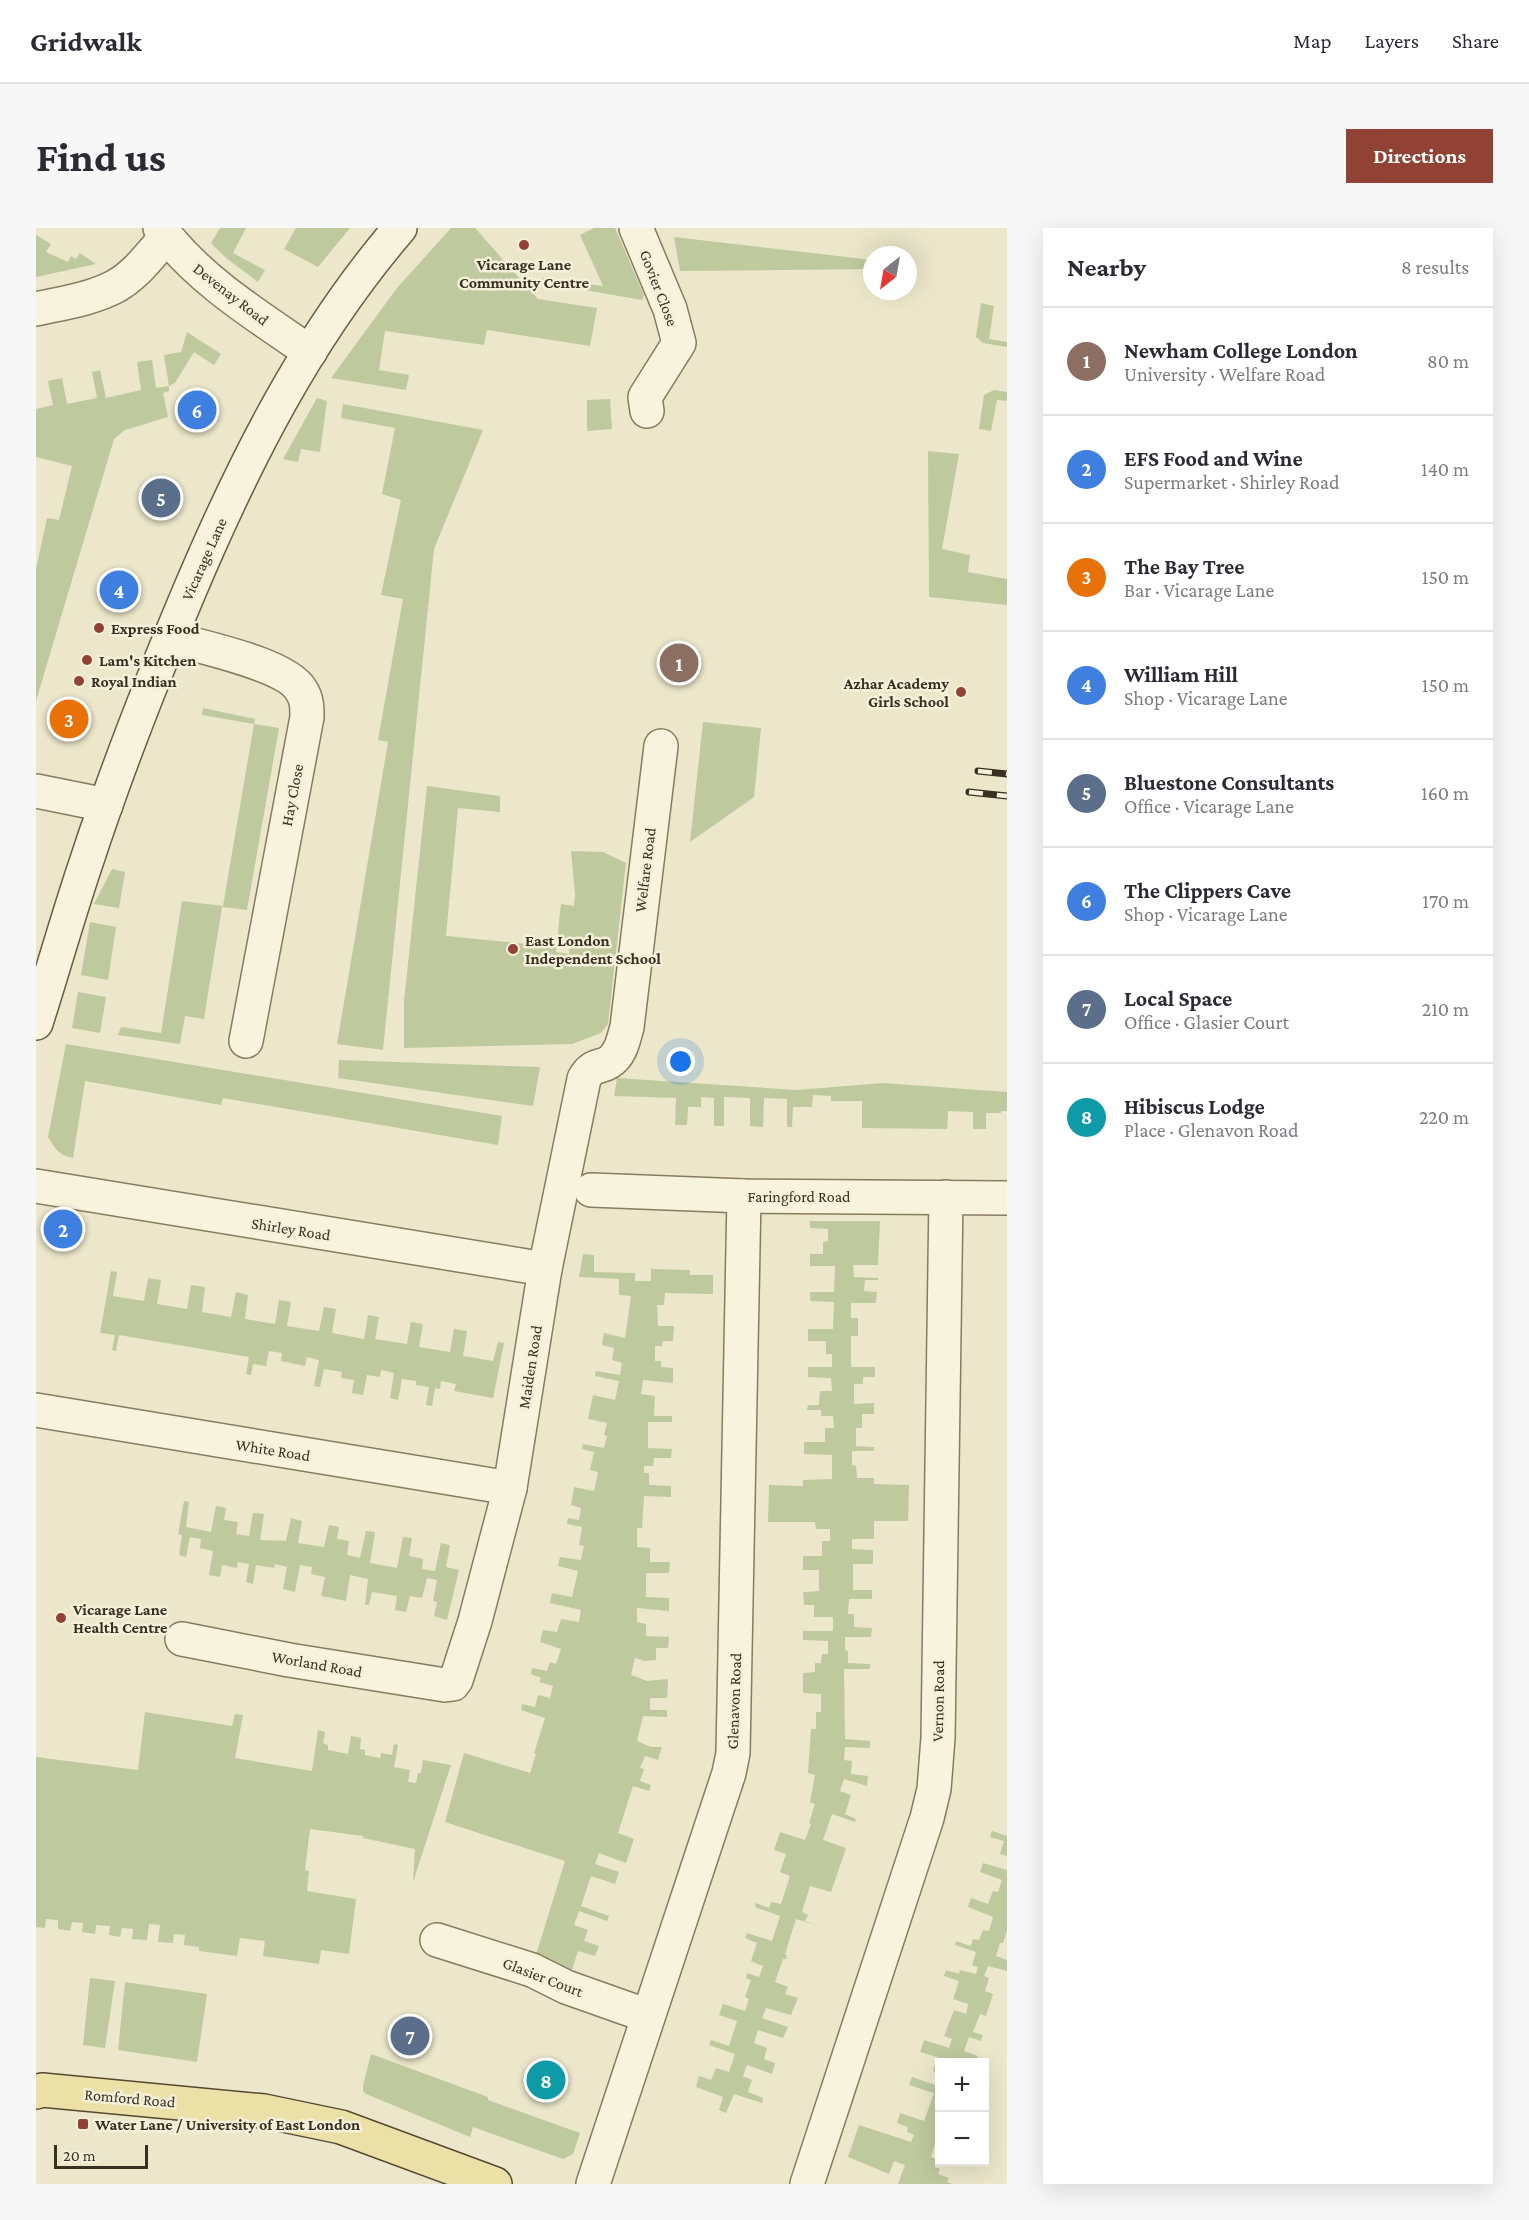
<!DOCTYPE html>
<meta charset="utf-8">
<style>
body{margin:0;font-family:"Crimson Pro",serif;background:#f7f7f7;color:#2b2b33}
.controls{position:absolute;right:18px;bottom:18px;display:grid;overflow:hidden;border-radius:0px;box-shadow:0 6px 24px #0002}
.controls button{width:54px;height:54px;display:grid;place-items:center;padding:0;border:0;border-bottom:2px solid #e1e1e2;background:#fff;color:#2b2b33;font:30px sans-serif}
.compass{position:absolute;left:827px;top:18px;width:54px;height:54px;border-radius:50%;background:#fff;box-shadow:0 6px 24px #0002;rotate:211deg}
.scale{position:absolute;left:18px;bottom:15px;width:94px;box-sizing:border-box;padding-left:6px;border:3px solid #393022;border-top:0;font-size:16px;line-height:21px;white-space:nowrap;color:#393022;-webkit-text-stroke:4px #f4f0d9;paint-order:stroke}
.you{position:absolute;left:645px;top:834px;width:21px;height:21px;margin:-15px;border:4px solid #fff;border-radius:50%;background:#1a73e8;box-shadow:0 0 0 9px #1a73e833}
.badge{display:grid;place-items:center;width:39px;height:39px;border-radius:50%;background:#914234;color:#fff;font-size:20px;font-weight:700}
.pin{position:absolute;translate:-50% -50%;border:3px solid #fff;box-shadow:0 2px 6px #0006}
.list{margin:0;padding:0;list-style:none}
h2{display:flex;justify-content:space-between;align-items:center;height:78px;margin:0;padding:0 24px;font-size:26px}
h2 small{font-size:20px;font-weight:400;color:#7c7c81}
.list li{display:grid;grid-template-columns:39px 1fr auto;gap:18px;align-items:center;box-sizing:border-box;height:108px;padding:0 24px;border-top:2px solid #e1e1e2}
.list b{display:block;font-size:22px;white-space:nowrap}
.list p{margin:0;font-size:20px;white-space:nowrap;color:#7c7c81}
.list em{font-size:20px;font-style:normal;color:#7c7c81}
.map{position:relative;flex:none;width:971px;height:1956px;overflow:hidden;border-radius:0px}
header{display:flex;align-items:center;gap:36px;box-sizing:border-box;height:84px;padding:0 30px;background:#fff;border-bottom:2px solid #e1e1e2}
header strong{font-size:28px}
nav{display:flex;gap:33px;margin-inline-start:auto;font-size:21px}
.intro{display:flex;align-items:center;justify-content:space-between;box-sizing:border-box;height:144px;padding:0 36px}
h1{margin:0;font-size:42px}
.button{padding:15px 27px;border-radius:0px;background:#914234;color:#fff;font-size:21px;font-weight:700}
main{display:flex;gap:36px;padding:0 36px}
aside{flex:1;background:#fff;border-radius:0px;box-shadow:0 6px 24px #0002}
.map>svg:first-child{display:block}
.green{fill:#bec99e}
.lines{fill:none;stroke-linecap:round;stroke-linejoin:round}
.minor-casing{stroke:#877b60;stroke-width:36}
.secondary-casing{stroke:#695c42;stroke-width:36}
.primary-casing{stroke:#554833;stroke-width:36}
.minor{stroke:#f7f3dd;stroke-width:33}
.secondary{stroke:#f7f3dd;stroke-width:33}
.primary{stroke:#ebe0a6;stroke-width:33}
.rail-casing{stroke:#393022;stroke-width:7}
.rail{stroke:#f4f0d9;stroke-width:4.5;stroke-dasharray:14;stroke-linecap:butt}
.poi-dot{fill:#914234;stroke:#f4f0d9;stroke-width:2}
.labels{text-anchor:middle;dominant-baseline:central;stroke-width:5;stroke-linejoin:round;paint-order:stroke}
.poi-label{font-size:16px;font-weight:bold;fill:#393022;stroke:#f4f0d9;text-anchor:start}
.street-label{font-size:16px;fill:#393022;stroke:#f4f0d9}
</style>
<header>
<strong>Gridwalk</strong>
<nav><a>Map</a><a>Layers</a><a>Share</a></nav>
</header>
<div class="intro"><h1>Find us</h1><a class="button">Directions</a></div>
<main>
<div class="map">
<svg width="971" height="1956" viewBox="0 0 971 1956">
<rect width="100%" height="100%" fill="#ece7ca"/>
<g class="green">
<polygon points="184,0 210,0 197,25 229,42 222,54 190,30 175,15"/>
<polygon points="260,0 314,0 282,39 248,21"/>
<polygon points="415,0 439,0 502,71 561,80 554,118 451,102 448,117 349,103 343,142 373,147 370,162 295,150 361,60"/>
<polygon points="558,0 579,0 608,67 606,72 502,54 506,50 567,58 544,7"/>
<polygon points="0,7 15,16 10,24 32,34 35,28 40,31 44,25 60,36 0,49"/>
<polygon points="638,9 836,32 836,41 644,43"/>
<polygon points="945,75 958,78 953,111 971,114 971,119 947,115 940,109"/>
<polygon points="151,104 185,126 178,137 158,124 139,155 133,158 133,163 127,165 132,189 89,202 78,211 0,473 0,341 11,290 23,292 36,238 0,229 0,181 17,177 12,153 26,150 31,176 61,170 56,144 64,142 70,170 105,162 101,134 116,132 120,160 133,158 128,127 145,124"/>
<polygon points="958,162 971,164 971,173 961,172 955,203 943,201 948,167"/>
<polygon points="281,170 291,173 284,224 265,221 262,234 247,231"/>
<polygon points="574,171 576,201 551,203 551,172"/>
<polygon points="307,176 447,202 398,321 347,822 301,816 352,514 342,512 367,371 345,367 365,272 346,266 359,200 305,190"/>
<polygon points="892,223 923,226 906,321 934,327 932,344 970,351 971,350 971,377 893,369"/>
<polygon points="167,480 219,491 218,496 243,500 211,682 186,679 168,791 149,788 144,816 82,807 85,799 125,805 146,673 187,678 218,496 166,487"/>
<polygon points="667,494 725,500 718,569 654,614"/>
<polygon points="391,558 464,568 464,584 422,580 410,708 521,719 520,724 533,726 534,714 521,712 525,676 538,678 539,666 535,623 567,624 590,635 572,796 565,805 536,816 368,820 368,773"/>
<polygon points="76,641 89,644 83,680 58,676"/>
<polygon points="54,694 80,699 72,752 45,747"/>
<polygon points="42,764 70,769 64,805 36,800"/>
<path d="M30 816 466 888 462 917 187 870 185 877 49 853 37 930C24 928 19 921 12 909Z"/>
<polygon points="303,832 504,839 497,878 302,850"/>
<polygon points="581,850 760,862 847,855 971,864 971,883 965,883 965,885 950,885 950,901 937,901 937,884 912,883 911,901 826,900 826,873 795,873 795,868 777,867 776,879 757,879 756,899 751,899 751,871 728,870 727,899 714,898 714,870 688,869 688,898 678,898 678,870 665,869 665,879 652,879 651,897 639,897 640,870 578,868"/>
<polygon points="774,993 844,993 842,1037 817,1037 818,1049 842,1050 842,1052 829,1052 828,1063 841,1064 840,1075 815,1075 815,1090 822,1090 822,1108 815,1108 815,1139 839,1139 839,1149 827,1149 827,1156 818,1156 818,1176 838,1175 838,1186 826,1186 826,1200 820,1200 820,1218 838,1219 838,1223 816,1223 816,1237 820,1238 821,1250 838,1250 838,1256 873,1257 872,1293 838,1293 838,1311 816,1311 816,1321 837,1322 837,1336 817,1336 817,1362 836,1362 836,1371 813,1371 812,1386 818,1386 818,1399 836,1400 835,1409 809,1409 809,1422 812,1423 812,1435 834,1436 834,1441 808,1441 809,1511 834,1513 834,1520 809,1519 808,1532 816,1533 815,1546 832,1548 831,1558 808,1551 804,1563 815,1567 809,1586 820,1591 819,1594 796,1586 787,1612 810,1620 795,1664 774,1658 766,1684 772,1687 769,1693 784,1698 760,1691 749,1726 751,1727 750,1731 747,1731 739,1754 752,1759 749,1766 762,1770 755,1787 730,1780 726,1790 752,1799 747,1810 722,1802 718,1815 731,1820 728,1831 739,1835 736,1846 711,1837 707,1848 716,1852 712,1864 727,1870 726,1875 698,1866 690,1885 683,1882 687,1869 660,1859 663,1848 675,1852 680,1840 693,1844 699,1826 673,1817 675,1812 693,1818 701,1793 683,1787 687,1776 709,1783 713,1771 709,1769 715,1752 710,1750 711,1745 723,1749 727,1738 715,1733 721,1715 709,1710 711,1705 736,1713 744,1688 719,1679 720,1675 733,1680 735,1674 745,1676 754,1648 744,1644 750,1626 738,1622 744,1604 769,1612 775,1596 773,1595 779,1576 774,1574 779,1547 772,1545 775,1501 780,1501 780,1484 785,1484 785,1466 767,1465 767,1445 779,1444 779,1435 785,1435 786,1426 792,1426 792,1413 767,1412 767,1403 797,1403 797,1389 778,1389 778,1377 768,1377 767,1364 783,1363 783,1342 767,1342 767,1328 786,1328 786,1313 794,1313 794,1301 780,1301 779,1294 732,1294 733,1257 767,1258 767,1252 796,1251 796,1227 768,1226 768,1214 789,1214 789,1200 798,1200 797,1188 785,1188 785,1182 771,1182 772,1177 783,1177 784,1163 796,1163 795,1150 772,1149 772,1139 796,1139 796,1126 790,1126 790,1113 772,1113 772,1101 797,1101 798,1074 774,1073 774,1064 798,1064 799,1038 774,1038 774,1026 787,1026 787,1014 792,1013 792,1001 774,1000"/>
<polygon points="547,1026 558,1027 558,1044 599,1045 599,1053 615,1053 615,1041 654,1042 654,1047 677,1047 677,1066 629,1065 628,1077 621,1077 622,1098 638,1098 637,1113 627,1113 626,1118 619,1118 619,1133 625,1133 625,1139 637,1140 637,1155 607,1152 605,1166 619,1168 618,1188 636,1188 636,1194 612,1194 612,1220 636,1221 635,1230 618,1230 617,1238 608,1238 608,1245 613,1245 613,1257 635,1258 635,1269 608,1268 606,1300 601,1300 601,1319 614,1320 614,1334 634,1334 633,1345 610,1345 610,1369 633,1370 633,1383 601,1380 601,1394 610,1396 610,1408 633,1409 632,1420 620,1420 620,1432 609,1433 599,1430 595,1447 611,1453 632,1451 631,1470 614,1470 614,1482 631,1482 631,1489 607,1488 601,1513 615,1519 626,1519 622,1532 609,1528 604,1540 608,1541 604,1553 615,1557 613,1563 597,1558 582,1605 598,1611 590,1635 563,1625 559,1636 583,1644 579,1656 555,1648 545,1678 573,1688 571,1693 543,1683 538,1697 552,1702 548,1713 563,1718 559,1728 542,1723 536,1742 499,1730 529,1633 409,1594 428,1525 494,1545 500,1526 498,1525 509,1490 485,1482 486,1476 499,1479 502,1467 514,1470 517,1458 503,1454 505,1450 495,1446 496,1440 511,1443 514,1434 520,1436 525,1421 504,1414 507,1402 521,1404 525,1391 543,1394 545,1382 514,1375 516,1365 536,1369 542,1343 522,1338 524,1329 545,1332 548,1318 543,1317 546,1299 531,1296 532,1290 543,1292 545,1280 535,1277 538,1259 558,1263 562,1244 554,1242 558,1224 546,1221 547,1216 568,1220 571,1208 568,1207 571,1195 552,1191 557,1167 579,1172 583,1153 559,1148 560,1143 584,1147 586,1135 576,1132 578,1120 566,1117 568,1105 589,1110 595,1068 583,1067 583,1051 543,1049"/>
<polygon points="75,1043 81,1044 77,1068 108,1073 112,1050 125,1052 121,1076 151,1081 155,1057 169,1059 166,1084 195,1089 200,1064 212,1067 209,1091 239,1096 243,1072 255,1074 251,1098 283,1103 288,1079 300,1081 296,1105 328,1111 332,1087 343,1089 339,1111 371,1116 375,1094 387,1096 383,1119 414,1124 418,1101 431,1103 427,1128 457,1133 462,1114 468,1115 457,1170 418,1163 420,1156 405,1153 404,1161 399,1160 396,1178 390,1177 393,1159 380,1157 380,1153 366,1151 362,1172 354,1170 358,1145 345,1142 344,1149 331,1147 327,1167 316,1165 318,1152 305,1150 306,1144 288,1141 284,1159 278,1158 283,1132 271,1129 269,1138 245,1133 246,1125 233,1123 230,1138 217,1136 215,1147 210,1146 213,1129 195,1126 83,1107 80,1123 76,1122 79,1107 64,1105"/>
<polygon points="148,1273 153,1274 150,1299 175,1304 180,1278 190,1280 188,1292 202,1294 200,1306 213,1308 217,1285 228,1286 224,1312 250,1313 255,1290 266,1293 262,1315 288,1319 293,1297 303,1299 301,1311 313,1313 311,1327 324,1330 330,1303 339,1304 334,1335 361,1340 367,1309 376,1310 373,1328 387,1331 386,1341 399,1343 405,1315 414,1317 410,1339 423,1342 411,1392 398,1388 401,1374 397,1373 401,1352 391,1350 386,1370 374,1368 370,1384 359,1382 361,1368 336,1364 333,1377 329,1377 332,1351 314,1347 310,1373 285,1368 289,1349 275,1346 276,1339 264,1337 259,1364 247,1361 251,1339 239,1336 238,1340 220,1337 217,1356 210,1354 213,1336 202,1334 201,1340 186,1337 184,1349 173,1347 177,1323 164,1320 165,1311 154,1309 150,1329 143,1327 146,1307 142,1306"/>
<polygon points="109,1484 196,1498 199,1486 207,1487 199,1530 276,1543 282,1502 289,1504 287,1515 292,1517 292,1522 312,1526 315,1508 325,1510 324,1521 329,1522 329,1527 344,1530 345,1525 356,1527 358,1516 362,1517 358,1539 374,1542 372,1554 380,1555 382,1545 385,1545 387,1532 415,1537 377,1654 379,1621 327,1610 327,1608 274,1601 269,1642 273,1643 271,1663 320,1671 313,1726 285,1722 283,1736 227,1728 229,1713 204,1710 201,1728 163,1723 163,1719 148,1717 149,1707 138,1706 137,1715 122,1714 124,1697 113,1696 111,1712 96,1711 97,1701 86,1700 84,1709 73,1707 74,1698 60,1697 59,1706 46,1704 47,1695 36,1694 34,1703 22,1701 22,1692 10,1691 9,1700 0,1699 0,1529 102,1542"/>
<polygon points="956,1603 971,1608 971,1628 964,1626 968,1613 954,1609"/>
<polygon points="947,1635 971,1642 971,1703 967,1715 964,1715 960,1728 971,1732 971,1743 952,1738 948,1748 953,1750 949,1763 957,1766 950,1788 944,1786 937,1804 947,1807 945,1813 933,1809 928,1823 942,1828 939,1834 904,1834 903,1845 897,1843 901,1829 884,1824 888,1812 913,1820 916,1811 908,1808 918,1782 930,1786 932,1776 917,1771 923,1753 908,1748 910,1742 923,1746 924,1742 940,1746 942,1739 936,1737 940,1724 919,1717 920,1713 935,1718 937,1711 943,1712 947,1702 953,1703 957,1689 932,1679 935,1670 952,1676 957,1663 962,1664 966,1652 944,1644"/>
<polygon points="54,1750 79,1753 69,1820 47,1817"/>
<polygon points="89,1754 171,1766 161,1834 82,1822"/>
<polygon points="335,1826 452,1869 452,1872 544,1905 537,1926 527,1931 437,1899 434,1909 330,1866 327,1863 327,1858"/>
<polygon points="876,1849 902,1858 903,1854 903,1902 895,1929 901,1931 899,1939 904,1941 902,1946 913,1950 911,1954 916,1956 862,1956 869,1937 858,1933 853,1946 812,1929 823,1897 875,1914 878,1907 871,1904 872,1899 861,1895 864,1885 888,1893 898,1865 873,1857"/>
</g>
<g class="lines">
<g class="minor-casing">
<g id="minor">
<path d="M124 0C163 52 220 87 274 124"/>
<polyline points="600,0 634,81 643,115 609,169 611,183"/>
<path d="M0 81C27 75 56 71 80 58 101 46 115 26 130 9"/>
<path d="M134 410C164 419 250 436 265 462 271 471 271 479 271 489L210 813"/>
<polyline points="0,563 70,577"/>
<polyline points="0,958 509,1041"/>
<polyline points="555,962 708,968 971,970"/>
<polyline points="0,1182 474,1260"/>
<path d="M146 1411 253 1432 409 1457 417 1456 420 1452 439 1393 474 1260 509 1041 548 851C557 833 568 842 578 830 586 822 588 809 591 799L625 518"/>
<polyline points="401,1712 496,1742 530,1759 612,1788"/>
<polyline points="557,1956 693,1545 697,1525 708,968"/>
<polyline points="771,1956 891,1590 898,1561 902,1510 910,969"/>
</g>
</g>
<g class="secondary-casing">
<path id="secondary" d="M0 795C17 742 32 688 50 635 80 543 116 452 153 364 208 234 271 108 364 0"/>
</g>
<g class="primary-casing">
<polyline id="primary" points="0,1864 6,1862 228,1883 305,1899 459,1956"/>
</g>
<use href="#minor" class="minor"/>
<use href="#secondary" class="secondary"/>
<use href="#primary" class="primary"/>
<g class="rail-casing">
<g id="rail">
<polyline points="942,543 971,546"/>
<polyline points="933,564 971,568"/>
</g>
</g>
<use href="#rail" class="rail"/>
</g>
<g class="poi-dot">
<circle cx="488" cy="17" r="6"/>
<circle cx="63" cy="400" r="6"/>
<circle cx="51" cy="432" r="6"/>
<circle cx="43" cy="453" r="6"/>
<circle cx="925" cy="464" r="6"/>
<circle cx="477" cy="721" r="6"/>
<circle cx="25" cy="1390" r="6"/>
<rect x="41" y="1890" width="12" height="12" rx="3"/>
</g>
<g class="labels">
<g class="poi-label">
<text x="488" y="36" text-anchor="middle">Vicarage Lane<tspan x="488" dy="18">Community Centre</tspan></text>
<text x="75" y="400">Express Food</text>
<text x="63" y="432">Lam's Kitchen</text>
<text x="55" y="453">Royal Indian</text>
<text x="913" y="455" text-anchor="end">Azhar Academy<tspan x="913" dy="18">Girls School</tspan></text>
<text x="489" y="712">East London<tspan x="489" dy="18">Independent School</tspan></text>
<text x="37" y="1381">Vicarage Lane<tspan x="37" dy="18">Health Centre</tspan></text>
<text x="59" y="1896">Water Lane / University of East London</text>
</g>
<g class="street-label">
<text transform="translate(623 60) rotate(69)">Govier Close</text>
<text transform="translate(195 66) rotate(38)">Devenay Road</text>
<text transform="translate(168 331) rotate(-66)">Vicarage Lane</text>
<text transform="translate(256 567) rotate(-79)">Hay Close</text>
<text transform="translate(609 642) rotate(-83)">Welfare Road</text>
<text x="763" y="968">Faringford Road</text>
<text transform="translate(255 1001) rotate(9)">Shirley Road</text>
<text transform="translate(494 1139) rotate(-81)">Maiden Road</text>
<text transform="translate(237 1222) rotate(9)">White Road</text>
<text transform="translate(281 1436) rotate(10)">Worland Road</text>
<text transform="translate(698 1473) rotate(-88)">Glenavon Road</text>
<text transform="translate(902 1473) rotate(-89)">Vernon Road</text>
<text transform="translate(507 1749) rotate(21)">Glasier Court</text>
<text transform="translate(94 1870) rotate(5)">Romford Road</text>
</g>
</g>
</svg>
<div class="controls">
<button>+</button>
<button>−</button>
</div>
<svg class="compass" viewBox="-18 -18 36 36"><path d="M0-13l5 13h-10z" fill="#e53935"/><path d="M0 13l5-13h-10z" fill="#7c7c81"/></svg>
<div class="scale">20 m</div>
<div class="you"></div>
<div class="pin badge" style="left:643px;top:435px;background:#8d6e63">1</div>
<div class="pin badge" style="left:27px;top:1001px;background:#3f7fe0">2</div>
<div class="pin badge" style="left:33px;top:491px;background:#e8710a">3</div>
<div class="pin badge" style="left:83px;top:362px;background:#3f7fe0">4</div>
<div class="pin badge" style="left:125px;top:270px;background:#5c6f8a">5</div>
<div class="pin badge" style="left:161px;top:182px;background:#3f7fe0">6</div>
<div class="pin badge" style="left:374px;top:1808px;background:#5c6f8a">7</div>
<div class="pin badge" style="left:510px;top:1852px;background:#0f9aa8">8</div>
</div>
<aside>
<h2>Nearby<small>8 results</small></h2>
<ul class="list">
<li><span class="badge" style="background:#8d6e63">1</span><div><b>Newham College London</b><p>University · Welfare Road</p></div><em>80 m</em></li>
<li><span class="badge" style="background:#3f7fe0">2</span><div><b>EFS Food and Wine</b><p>Supermarket · Shirley Road</p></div><em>140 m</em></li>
<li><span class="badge" style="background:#e8710a">3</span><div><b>The Bay Tree</b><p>Bar · Vicarage Lane</p></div><em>150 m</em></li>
<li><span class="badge" style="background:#3f7fe0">4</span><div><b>William Hill</b><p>Shop · Vicarage Lane</p></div><em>150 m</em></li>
<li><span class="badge" style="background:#5c6f8a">5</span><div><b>Bluestone Consultants</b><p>Office · Vicarage Lane</p></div><em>160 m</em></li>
<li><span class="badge" style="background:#3f7fe0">6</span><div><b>The Clippers Cave</b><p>Shop · Vicarage Lane</p></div><em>170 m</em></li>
<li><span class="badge" style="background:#5c6f8a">7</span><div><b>Local Space</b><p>Office · Glasier Court</p></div><em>210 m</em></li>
<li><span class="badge" style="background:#0f9aa8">8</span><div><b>Hibiscus Lodge</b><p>Place · Glenavon Road</p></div><em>220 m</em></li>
</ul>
</aside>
</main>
